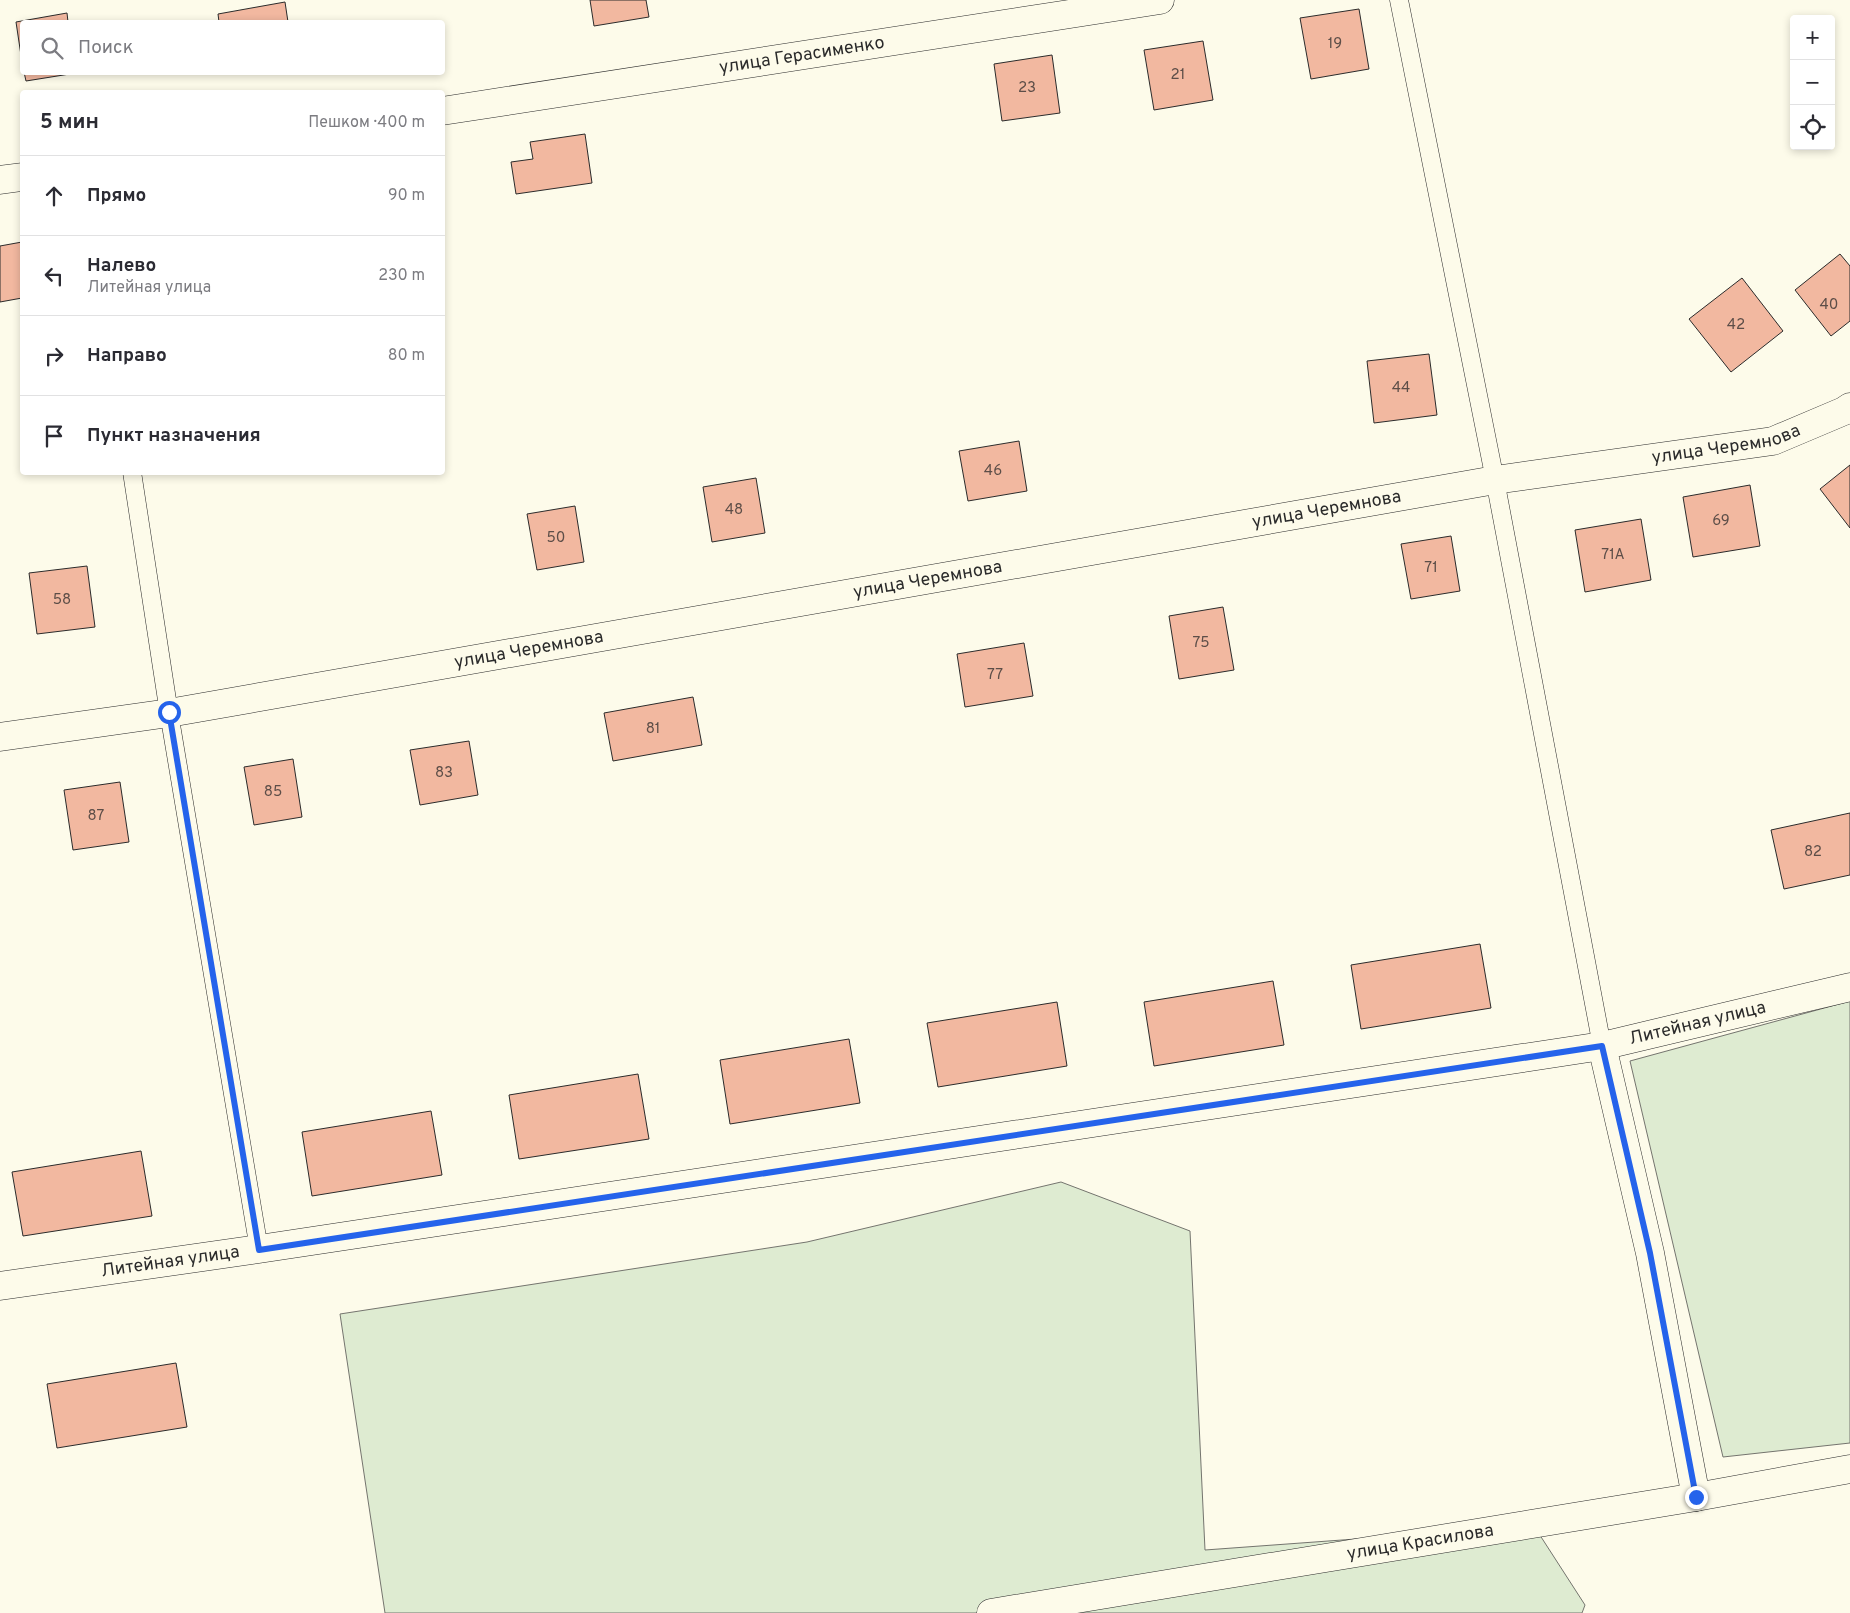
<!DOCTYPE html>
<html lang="ru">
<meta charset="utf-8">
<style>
body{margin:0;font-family:Overpass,sans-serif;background:#f7f7f7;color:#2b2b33}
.controls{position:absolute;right:15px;top:15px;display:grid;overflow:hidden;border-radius:5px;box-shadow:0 2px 8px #0003}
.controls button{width:45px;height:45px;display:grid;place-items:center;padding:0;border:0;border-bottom:1px solid #e1e1e2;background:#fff;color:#2b2b33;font:25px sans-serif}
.stop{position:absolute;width:15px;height:15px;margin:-11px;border:4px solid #2563eb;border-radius:50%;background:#fff}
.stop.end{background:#2563eb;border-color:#fff;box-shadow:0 1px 5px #0008}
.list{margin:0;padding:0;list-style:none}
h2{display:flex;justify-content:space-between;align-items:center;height:65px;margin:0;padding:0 20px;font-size:21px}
h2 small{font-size:16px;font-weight:400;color:#7c7c81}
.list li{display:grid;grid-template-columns:32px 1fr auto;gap:15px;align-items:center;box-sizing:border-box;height:80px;padding:0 20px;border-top:1px solid #e1e1e2}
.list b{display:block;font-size:19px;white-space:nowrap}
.list p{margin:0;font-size:16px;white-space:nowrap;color:#7c7c81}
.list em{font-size:16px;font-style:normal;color:#7c7c81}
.icon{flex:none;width:28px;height:28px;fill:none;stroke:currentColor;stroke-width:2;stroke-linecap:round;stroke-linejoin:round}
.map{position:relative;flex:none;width:1850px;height:1613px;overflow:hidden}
.search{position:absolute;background:#fff;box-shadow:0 2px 8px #0003;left:20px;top:20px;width:425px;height:55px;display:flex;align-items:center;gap:12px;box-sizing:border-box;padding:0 18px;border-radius:5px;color:#7c7c81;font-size:19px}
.panel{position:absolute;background:#fff;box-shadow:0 2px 8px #0003;left:20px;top:90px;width:425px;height:385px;border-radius:5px}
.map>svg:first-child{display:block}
.green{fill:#deebd1;stroke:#74746e}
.building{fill:#f2b8a0;stroke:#2b2b2b}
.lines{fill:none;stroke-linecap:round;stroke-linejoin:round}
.service-casing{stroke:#2b2b2b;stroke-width:19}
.minor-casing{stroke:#2b2b2b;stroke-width:29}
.service{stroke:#fdfbea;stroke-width:18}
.minor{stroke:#fdfbea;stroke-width:28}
.route{stroke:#2563eb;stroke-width:6}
.labels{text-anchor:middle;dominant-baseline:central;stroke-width:4;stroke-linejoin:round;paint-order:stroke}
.number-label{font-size:15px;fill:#5d4e48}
.street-label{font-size:18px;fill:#2b2b2b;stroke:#fdfbea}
</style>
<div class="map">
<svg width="1850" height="1613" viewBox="0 0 1850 1613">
<rect width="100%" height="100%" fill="#fdfbea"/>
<g class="green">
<polygon points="1850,1001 1850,1443 1723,1457 1630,1061"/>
<polygon points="1061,1182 1190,1231 1205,1550 1534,1526 1585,1605 1582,1613 385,1613 340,1314 807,1242"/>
</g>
<g class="building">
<polygon points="590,0 646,0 649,17 594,26"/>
<polygon points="285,2 288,22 219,22 218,14"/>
<polygon points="1359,9 1369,69 1311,79 1300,18"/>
<polygon points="67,13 68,22 22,22 22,62 16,22"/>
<polygon points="1203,41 1213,100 1154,110 1144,50"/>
<polygon points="1052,55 1060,113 1002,121 994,64"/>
<polygon points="24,72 76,72 76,73 26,81"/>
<polygon points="585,134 592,183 516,194 511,162 533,159 530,142"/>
<polygon points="22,242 22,298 0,302 0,246"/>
<polygon points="1840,254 1850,266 1850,321 1831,336 1795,290"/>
<polygon points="1742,278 1783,331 1731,372 1689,319"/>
<polygon points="1429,354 1437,415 1374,423 1367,361"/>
<polygon points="1019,441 1027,491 968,501 959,451"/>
<polygon points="1850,465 1850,528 1820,489"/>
<polygon points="756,478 765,533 712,542 703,487"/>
<polygon points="1750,485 1760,546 1693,557 1683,497"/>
<polygon points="575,506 584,562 537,570 527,514"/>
<polygon points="1641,519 1651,580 1585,592 1575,530"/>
<polygon points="1451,536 1460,591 1411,599 1401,544"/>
<polygon points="87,566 95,627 37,634 29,573"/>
<polygon points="1223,607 1234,670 1179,679 1169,616"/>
<polygon points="1024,643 1033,696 965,707 957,654"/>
<polygon points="693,697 702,745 613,761 604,713"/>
<polygon points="469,741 478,795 420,805 410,750"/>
<polygon points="293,759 302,817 254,825 244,767"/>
<polygon points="120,782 129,842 73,850 64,790"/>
<polygon points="1850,813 1850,875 1784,889 1771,830"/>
<polygon points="1480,944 1491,1008 1361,1029 1351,965"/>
<polygon points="1273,981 1284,1045 1154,1066 1144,1002"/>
<polygon points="1057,1002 1067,1066 938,1087 927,1023"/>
<polygon points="849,1039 860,1103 730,1124 720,1060"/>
<polygon points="638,1074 649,1139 519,1159 509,1095"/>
<polygon points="431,1111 442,1175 312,1196 302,1132"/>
<polygon points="141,1151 152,1216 23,1236 12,1172"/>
<polygon points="176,1363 187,1427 57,1448 47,1384"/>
</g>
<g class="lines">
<g class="service-casing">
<g id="service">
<polyline points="1399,0 1495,480 1602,1046"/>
<polyline points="132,472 169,713 259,1249"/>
</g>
</g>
<g class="minor-casing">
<g id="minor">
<path id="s1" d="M442 111 1160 0"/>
<polyline points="0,180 22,177"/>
<path id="s2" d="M0 737 169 713 1495 480 1773 441 1844 411 1850 407"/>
<polyline points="1602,1046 1650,1253 1696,1497"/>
<path id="s3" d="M0 1286 259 1249 1602 1046 1850 987"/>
<path id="s4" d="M991 1613 1696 1497 1850 1469"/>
</g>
</g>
<use href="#service" class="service"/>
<use href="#minor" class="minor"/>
</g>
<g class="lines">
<polyline class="route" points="169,712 259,1250 1602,1046 1650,1253 1696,1497"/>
</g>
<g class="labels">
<g class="number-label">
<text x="1335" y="44">19</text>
<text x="1178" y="75">21</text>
<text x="1027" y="88">23</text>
<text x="1829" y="305">40</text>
<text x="1736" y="325">42</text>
<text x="1401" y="388">44</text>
<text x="993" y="471">46</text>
<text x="734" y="510">48</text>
<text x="1721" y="521">69</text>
<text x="556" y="538">50</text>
<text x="1613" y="555">71А</text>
<text x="1431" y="568">71</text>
<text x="62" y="600">58</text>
<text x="1201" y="643">75</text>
<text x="995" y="675">77</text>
<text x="653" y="729">81</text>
<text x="444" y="773">83</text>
<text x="273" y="792">85</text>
<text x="96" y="816">87</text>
<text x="1813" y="852">82</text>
</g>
<g class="street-label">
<text stroke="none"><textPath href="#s1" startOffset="364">улица Герасименко</textPath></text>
<text stroke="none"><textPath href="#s2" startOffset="1751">улица Черемнова</textPath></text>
<text stroke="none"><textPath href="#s2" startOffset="1346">улица Черемнова</textPath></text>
<text stroke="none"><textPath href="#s2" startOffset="941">улица Черемнова</textPath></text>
<text stroke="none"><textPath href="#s2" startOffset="536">улица Черемнова</textPath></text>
<text stroke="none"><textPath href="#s3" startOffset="1718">Литейная улица</textPath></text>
<text stroke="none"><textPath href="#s3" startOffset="172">Литейная улица</textPath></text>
<text stroke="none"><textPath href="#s4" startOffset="435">улица Красилова</textPath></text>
</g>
</g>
</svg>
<div class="controls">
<button>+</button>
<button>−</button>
<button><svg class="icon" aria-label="locate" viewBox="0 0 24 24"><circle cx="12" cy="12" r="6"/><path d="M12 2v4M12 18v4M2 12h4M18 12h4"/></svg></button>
</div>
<div class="stop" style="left:169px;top:712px"></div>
<div class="stop end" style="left:1696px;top:1497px"></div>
<div class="search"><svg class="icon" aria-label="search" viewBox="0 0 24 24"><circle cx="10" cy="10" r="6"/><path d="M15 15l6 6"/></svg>Поиск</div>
<section class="panel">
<h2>5 мин<small>Пешком · 400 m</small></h2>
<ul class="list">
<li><svg class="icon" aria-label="ahead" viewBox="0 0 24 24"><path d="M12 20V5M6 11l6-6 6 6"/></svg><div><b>Прямо</b></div><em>90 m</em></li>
<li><svg class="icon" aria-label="left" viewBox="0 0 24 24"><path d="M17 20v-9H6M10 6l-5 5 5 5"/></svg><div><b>Налево</b><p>Литейная улица</p></div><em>230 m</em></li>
<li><svg class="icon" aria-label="right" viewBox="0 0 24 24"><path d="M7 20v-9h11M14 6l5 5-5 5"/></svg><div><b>Направо</b></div><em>80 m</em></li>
<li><svg class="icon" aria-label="arrive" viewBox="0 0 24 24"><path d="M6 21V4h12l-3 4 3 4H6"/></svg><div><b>Пункт назначения</b></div></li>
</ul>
</section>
</div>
